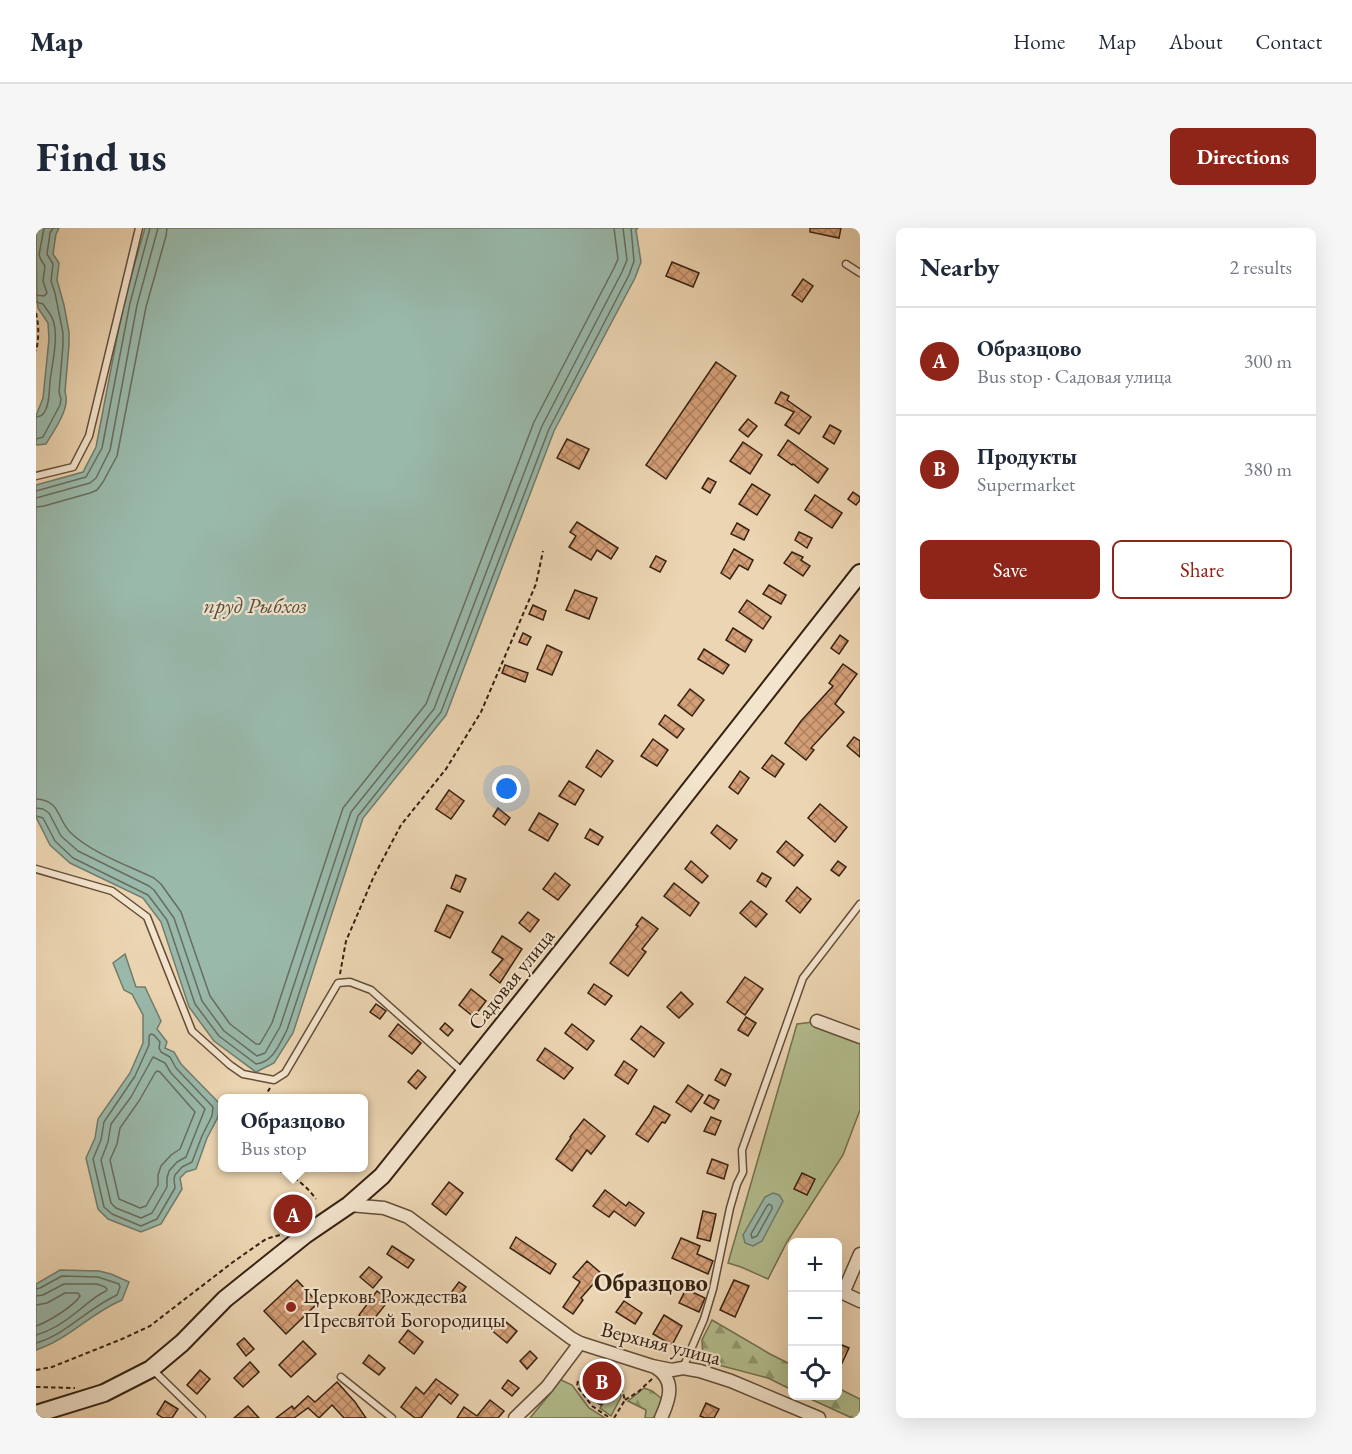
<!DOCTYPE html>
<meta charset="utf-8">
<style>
body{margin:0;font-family:"EB Garamond",serif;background:#f6f6f7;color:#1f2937}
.controls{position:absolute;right:18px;bottom:18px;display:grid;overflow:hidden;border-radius:9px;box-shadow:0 6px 24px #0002}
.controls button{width:54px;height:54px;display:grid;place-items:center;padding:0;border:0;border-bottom:2px solid #e0e1e3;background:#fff;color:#1f2937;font:30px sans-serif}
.you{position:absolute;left:471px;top:561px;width:21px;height:21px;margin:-15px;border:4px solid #fff;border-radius:50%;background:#1a73e8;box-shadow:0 0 0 9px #1a73e833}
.badge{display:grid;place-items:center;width:39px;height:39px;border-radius:50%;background:#8f2418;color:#fff;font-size:20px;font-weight:700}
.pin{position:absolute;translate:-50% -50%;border:3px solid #fff;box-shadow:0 2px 6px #0006}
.popup{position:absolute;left:182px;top:866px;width:150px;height:78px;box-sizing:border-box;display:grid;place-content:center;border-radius:9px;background:#fff;filter:drop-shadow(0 2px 4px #0005);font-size:20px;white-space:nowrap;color:#747a83}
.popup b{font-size:22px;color:#1f2937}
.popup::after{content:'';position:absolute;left:50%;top:100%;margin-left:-12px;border:12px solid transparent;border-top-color:#fff}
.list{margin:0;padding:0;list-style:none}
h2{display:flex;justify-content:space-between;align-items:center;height:78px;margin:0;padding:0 24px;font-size:26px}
h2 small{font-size:20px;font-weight:400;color:#747a83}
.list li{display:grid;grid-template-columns:39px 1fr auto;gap:18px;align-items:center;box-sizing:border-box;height:108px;padding:0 24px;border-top:2px solid #e0e1e3}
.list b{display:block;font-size:22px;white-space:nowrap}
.list p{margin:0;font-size:20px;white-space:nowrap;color:#747a83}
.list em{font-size:20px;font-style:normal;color:#747a83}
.actions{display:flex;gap:12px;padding:18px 24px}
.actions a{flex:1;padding:14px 0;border:2px solid #8f2418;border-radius:9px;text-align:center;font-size:21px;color:#8f2418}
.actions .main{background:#8f2418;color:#fff}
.icon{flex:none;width:33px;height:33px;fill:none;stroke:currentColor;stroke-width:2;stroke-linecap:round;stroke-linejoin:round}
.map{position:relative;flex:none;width:824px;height:1190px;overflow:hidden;border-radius:9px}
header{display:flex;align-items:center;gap:36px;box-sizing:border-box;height:84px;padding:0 30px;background:#fff;border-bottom:2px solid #e0e1e3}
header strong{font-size:28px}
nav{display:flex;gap:33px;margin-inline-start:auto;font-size:21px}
.intro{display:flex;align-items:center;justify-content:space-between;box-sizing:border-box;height:144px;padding:0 36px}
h1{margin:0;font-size:42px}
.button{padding:15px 27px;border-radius:9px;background:#8f2418;color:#fff;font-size:21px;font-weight:700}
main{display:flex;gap:36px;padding:0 36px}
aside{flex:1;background:#fff;border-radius:9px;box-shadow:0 6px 24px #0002}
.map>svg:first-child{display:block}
.green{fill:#b3be8f;stroke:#747050;stroke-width:1.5}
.forest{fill:url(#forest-firs);stroke:#747050;stroke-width:1.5}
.water{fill:#99b9ab;stroke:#717c6d;stroke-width:1.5}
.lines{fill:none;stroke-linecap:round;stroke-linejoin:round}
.shore{stroke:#686d5e;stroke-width:1.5}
.building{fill:url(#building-cross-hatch);stroke:#362111;stroke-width:1.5}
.lane-casing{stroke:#644e39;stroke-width:9}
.street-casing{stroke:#644e39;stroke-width:15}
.secondary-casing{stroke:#362111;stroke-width:20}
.path{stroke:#362111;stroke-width:2;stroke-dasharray:4.5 3;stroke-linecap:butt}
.lane{stroke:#f3e4cd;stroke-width:6}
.street{stroke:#f3e4cd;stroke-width:12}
.secondary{stroke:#f3e4cd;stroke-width:16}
.poi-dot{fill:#8f2418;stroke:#f3e4cd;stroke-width:2}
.labels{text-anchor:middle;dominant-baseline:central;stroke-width:4.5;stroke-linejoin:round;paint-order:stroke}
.street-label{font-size:21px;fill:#362111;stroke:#f3e4cd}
.poi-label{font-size:21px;fill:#362111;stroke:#f3e4cd;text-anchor:start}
.water-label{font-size:22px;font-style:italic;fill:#544f3f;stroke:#f3e4cd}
.quarter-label{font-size:24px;font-weight:bold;fill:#362111;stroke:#f3e4cd}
</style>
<header>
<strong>Map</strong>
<nav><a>Home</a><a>Map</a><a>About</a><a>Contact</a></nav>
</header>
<div class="intro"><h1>Find us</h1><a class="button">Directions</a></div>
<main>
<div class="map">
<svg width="824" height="1190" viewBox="0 0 824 1190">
<defs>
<pattern id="forest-firs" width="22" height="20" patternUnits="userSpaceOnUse" patternTransform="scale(1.5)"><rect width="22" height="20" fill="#b3be8f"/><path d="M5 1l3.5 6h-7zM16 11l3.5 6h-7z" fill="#929a73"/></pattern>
<pattern id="building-cross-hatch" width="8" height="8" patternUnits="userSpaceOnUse" patternTransform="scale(1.5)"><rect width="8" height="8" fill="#d49f77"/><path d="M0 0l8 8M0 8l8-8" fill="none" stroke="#ad8160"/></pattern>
</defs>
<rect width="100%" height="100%" fill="#ecd5b2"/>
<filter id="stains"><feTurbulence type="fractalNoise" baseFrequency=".00333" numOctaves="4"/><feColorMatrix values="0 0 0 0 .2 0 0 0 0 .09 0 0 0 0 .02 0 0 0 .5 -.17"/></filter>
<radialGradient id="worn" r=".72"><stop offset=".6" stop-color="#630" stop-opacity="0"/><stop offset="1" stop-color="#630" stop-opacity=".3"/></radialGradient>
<g class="green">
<polygon points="777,794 824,811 824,882 807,927 751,1014 732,1051 705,1039 692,1035 761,796"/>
<polygon points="523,1151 536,1157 553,1180 569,1190 494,1190 513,1167"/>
<polygon points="581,1154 585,1169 575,1188 564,1180"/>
</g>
<g class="forest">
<polygon points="676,1092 734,1126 756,1137 756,1162 732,1150 667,1133 666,1112"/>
<polygon points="608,1160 616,1163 625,1170 625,1177 621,1190 609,1190 610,1182 592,1173"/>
<polygon points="802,1160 824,1171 824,1190 816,1190 768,1168 802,1168"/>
</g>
<g class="water">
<path d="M0 0H23L20 6 17 26 23 35 21 52 28 77 33 104V117L29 164C35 180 18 202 10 216L0 217V188L7 170 13 111 12 95 2 80 1 71Z"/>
<polygon points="109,0 602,0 600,2 605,34 599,50 518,203 410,487 327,590 257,805 238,835 220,844 178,813 153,779 125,694 107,670 34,635 14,617 0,589 0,257 47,244 60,219 88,73"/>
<polygon points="89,726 100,759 109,759 125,793 121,801 131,814 129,820 138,824 145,836 184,876 182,889 171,910 160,941 150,944 144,950 146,961 125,996 105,1004 72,991 62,981 50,930 59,910 62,891 94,845 107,815 107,787 96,766 88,762 77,735"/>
<polygon points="737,965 743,967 747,973 726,1013 717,1018 709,1015 707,1007 729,969"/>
<path d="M24 1042 63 1043 75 1046 93 1054 86 1072C55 1085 33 1111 0 1122V1056Z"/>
</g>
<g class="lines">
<g class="shore">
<polyline points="0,67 8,68 11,65 7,53 9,38 5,32 3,27 8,0"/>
<path d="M0 74 7 76C10 81 15 86 17 92 23 109 16 136 14 153 13 163 14 176 8 185 5 189 4 188 0 189"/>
<polyline points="0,211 7,209 24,177 25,171 23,164 27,117 27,105 19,65 15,53 17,36 11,26 14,5 17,0"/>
<polyline points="0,263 50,249 66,220 94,75 114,0"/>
<polyline points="0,270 54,255 60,250 74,222 101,77 122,0"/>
<polyline points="0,279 8,278 54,265 61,262 67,254 81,228 110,79 130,8 131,0"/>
<path d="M0 571C25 572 21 592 35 605 54 624 93 638 118 650L125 656 145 684 174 768 194 796 220 816H224L236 795 307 580 390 476 498 194 578 40 582 31 578 0"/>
<polyline points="0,580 7,581 13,585 25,608 42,623 113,658 118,662 138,690 166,773 188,803 221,828 229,825 244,799 315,584 398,481 506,198 586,44 591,32 587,0"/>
<path d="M0 588 7 590 19 613 37 630 112 667 131 692 159 776 183 808 220 836C237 834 243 817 251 802L322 588 405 484 513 201 593 47 598 33 595 0"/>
<polygon points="115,806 118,807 124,814 123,820 125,824 134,829 140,840 177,879 176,888 166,908 156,934 146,939 139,947 138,951 139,960 121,991 105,998 76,986 68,979 57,931 65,912 68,894 99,848 113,817 113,808"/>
<polygon points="117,829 129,835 135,845 169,881 150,929 141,934 133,943 131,950 131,959 116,985 105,990 80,980 75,975 65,932 72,914 75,896 95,869"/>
<polygon points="121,843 124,844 159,884 144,921 135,927 125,938 122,947 122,957 110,978 104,980 83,971 74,932 81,916 84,900 103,873 119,845"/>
<polygon points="733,976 736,978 736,981 721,1008 716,1010 715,1006 731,978"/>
<path d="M0 1061 4 1060 26 1048 62 1049 83 1056 84 1059 81 1067C52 1080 31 1106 0 1115"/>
<path d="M0 1068 7 1067 28 1056H61L69 1059 71 1061 70 1063C59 1068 51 1076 42 1083 30 1093 15 1103 0 1107"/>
<path d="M0 1077 11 1075 29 1065H42L44 1068C38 1078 12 1094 0 1098"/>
</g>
</g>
<g class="building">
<polygon points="774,0 805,0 803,10 774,4"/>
<polygon points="636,34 663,45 657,59 630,48"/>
<polygon points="767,51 777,58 766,74 756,67"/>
<polygon points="680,134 700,148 630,251 610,237"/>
<polygon points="745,164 753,168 751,172 775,189 763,206 749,197 758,184 739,175"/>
<polygon points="712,191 721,198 712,209 703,202"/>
<polygon points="794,197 805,203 798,216 787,209"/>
<polygon points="531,211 553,221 543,241 521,230"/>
<polygon points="752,212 792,241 782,255 757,236 756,237 742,227"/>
<polygon points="707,214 726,227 714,246 694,233"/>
<polygon points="672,250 680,254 674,265 666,260"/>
<polygon points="716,256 734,267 721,287 703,276"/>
<polygon points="817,264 824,269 824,272 820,277 812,271"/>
<polygon points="779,267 806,285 796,300 769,282"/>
<polygon points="541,294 582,320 575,331 561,322 555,332 533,319 540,308 534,304"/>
<polygon points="701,295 713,302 708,312 695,306"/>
<polygon points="763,304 776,310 771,320 759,312"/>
<polygon points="698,321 717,332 712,342 703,337 694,351 685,345"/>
<polygon points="756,324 767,329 765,332 774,338 767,348 748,335"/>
<polygon points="620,328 630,333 624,344 614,339"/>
<polygon points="733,357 750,367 745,376 727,366"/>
<polygon points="539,362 561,370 553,391 530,382"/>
<polygon points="711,372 735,389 727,401 703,384"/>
<polygon points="497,377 510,383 507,392 493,386"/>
<polygon points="697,400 716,412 709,424 690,412"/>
<polygon points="487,405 495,409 491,417 483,414"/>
<polygon points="804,407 812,413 803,426 795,420"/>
<polygon points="511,417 526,424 516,447 501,441"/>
<polygon points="668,421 693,437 687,446 662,431"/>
<polygon points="807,436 821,446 799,476 808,484 775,520 778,522 770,532 749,515 765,493 797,458 793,455"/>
<polygon points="469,437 492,445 489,454 466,445"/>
<polygon points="654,461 668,472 656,488 642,477"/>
<polygon points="629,487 648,501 641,510 623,496"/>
<polygon points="818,509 824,513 824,529 811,518"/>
<polygon points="617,511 632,522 621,538 605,528"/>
<polygon points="561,522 577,533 565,549 550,539"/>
<polygon points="736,527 748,536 739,549 726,540"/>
<polygon points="704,543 713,550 702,566 693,559"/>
<polygon points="533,553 548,562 539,577 523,568"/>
<polygon points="413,562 428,573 415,591 400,581"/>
<polygon points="784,576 811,599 799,614 772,590"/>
<polygon points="462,580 474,590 469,597 457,588"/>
<polygon points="503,585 522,596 512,613 493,602"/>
<polygon points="681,597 701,612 694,621 675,605"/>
<polygon points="554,601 567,609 562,617 549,610"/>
<polygon points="750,613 767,627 758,638 741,624"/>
<polygon points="655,633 672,648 666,655 649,641"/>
<polygon points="802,633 810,639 803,648 795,642"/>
<polygon points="519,645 534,657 522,672 507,661"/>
<polygon points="726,645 735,650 730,659 721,653"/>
<polygon points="420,647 430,651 424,664 415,660"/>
<polygon points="638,655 663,675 654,688 628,668"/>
<polygon points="761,659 775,671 764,685 750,673"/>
<polygon points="715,673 731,686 720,699 704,685"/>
<polygon points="411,677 427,684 414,710 399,703"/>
<polygon points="492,684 503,692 494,704 483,695"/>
<polygon points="606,689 622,701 606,721 610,724 592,748 574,735 602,698 600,697"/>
<polygon points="466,708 486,721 464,755 454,747 467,731 456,724"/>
<polygon points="709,749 727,761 709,787 691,774"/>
<polygon points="558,756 576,768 569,777 552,765"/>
<polygon points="435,761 450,773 438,789 423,777"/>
<polygon points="645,764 657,776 643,790 631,779"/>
<polygon points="340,776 350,783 344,791 334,784"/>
<polygon points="710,789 720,795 712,808 702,802"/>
<polygon points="409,795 417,802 412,808 404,801"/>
<polygon points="362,796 385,815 376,826 353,808"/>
<polygon points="536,796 558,813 551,822 529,805"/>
<polygon points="605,798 628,815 618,829 595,811"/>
<polygon points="509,820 537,840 528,851 501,832"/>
<polygon points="588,833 601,842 592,856 579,847"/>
<polygon points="685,841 695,846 689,858 679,852"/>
<polygon points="382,842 390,849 380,861 372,854"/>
<polygon points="652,857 667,867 655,884 640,874"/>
<polygon points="673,867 683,872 678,881 668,875"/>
<polygon points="618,878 634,887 629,895 626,894 612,914 600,906 614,886"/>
<polygon points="675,889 685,893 679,907 668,903"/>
<polygon points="548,891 569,908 555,926 551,922 536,943 520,931 535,910 534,909"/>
<polygon points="676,931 692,937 688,951 671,945"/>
<polygon points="766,945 779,951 771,967 758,961"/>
<polygon points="413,954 427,965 410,987 396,976"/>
<polygon points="569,962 590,978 593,974 608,985 599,998 578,983 573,989 557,978"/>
<polygon points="667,983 680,986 674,1013 661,1010"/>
<polygon points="480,1009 520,1036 514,1046 474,1020"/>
<polygon points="645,1010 664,1018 661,1026 677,1033 672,1046 636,1030"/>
<polygon points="356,1018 378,1032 372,1040 351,1026"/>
<polygon points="551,1033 566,1046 545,1070 547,1072 537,1086 527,1079 544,1054 537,1049"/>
<polygon points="333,1039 346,1049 337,1060 324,1049"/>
<polygon points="261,1052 282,1075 250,1106 228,1083"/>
<polygon points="698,1052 713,1058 699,1089 684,1082"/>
<polygon points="423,1054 430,1059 418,1075 411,1070"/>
<polygon points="650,1061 669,1070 663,1084 643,1075"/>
<polygon points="341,1063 353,1072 334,1096 323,1087"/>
<polygon points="588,1073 606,1085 599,1096 580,1084"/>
<polygon points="628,1087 646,1098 636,1117 617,1106"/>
<polygon points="464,1089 481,1103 471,1115 454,1101"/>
<polygon points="372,1102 387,1114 378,1126 363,1114"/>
<polygon points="208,1110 218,1121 210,1128 201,1116"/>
<polygon points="267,1113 280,1126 255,1149 243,1137"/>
<polygon points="801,1115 813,1120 801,1146"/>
<polygon points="494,1123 501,1130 491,1141 484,1133"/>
<polygon points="333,1127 349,1140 343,1147 327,1135"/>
<polygon points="214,1134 223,1144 207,1159 198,1150"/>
<polygon points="559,1137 581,1150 565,1177 557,1172 563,1162 557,1158 558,1156 547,1150 553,1140 556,1142"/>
<polygon points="164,1142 174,1151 161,1166 151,1157"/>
<polygon points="400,1151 422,1167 415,1176 403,1166 385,1190 379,1190 365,1179 380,1159 388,1166"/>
<polygon points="472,1152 483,1160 476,1168 466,1160"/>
<polygon points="301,1154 319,1174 330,1190 308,1190 296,1177 283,1190 272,1180 258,1190 240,1190 256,1178 258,1181 272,1168 279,1174"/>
<polygon points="454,1172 468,1183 462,1190 421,1190 428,1179 441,1188"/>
<polygon points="129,1173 142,1181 136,1190 127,1190 121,1186"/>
<polygon points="670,1175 683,1181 678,1190 669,1190 664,1188"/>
<polygon points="212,1178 223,1190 198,1190"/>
</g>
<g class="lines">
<g class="lane-casing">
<g id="lane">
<polyline points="810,36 824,45"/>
<polyline points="0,248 37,239 53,208 103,0"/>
<polyline points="0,641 76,663 111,689 156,803 194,837 207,846 238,852 249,845 302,755 314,754 335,762 428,845"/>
<polyline points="647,1140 668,1091 677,1061 694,980 701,956 707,944 706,922 767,750 824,676"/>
<polyline points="117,1142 166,1190"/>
<polyline points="305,1149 356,1190"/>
</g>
</g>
<g class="street-casing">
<g id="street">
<polyline points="781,793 824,809"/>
<polyline points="313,977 348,980 372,989 535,1110 544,1115 616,1138 636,1142 647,1140 664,1143 695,1153 783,1190"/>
<polyline points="802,1062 807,1065 824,1026"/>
<polyline points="807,1065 824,1073"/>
<path d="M619 1139C640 1152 634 1170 625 1190"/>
<polyline points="479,1190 511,1159 544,1115"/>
</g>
</g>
<g class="secondary-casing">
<polyline id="secondary" points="0,1186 68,1165 115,1141 146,1115 189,1071 269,1007 313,977 346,948 582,653 824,345"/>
</g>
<g class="path">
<path d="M0 85C3 97 3 111 0 123"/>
<polyline points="304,746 310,713 338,648 365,597 410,541 445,484 500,356 507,323"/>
<polyline points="228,870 234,860"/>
<path d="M230 940C236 943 243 942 249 945 262 951 272 960 280 971"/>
<polyline points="0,1142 16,1139 86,1111 114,1098 197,1034 230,1011 247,1006"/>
<polyline points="542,1153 541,1158 556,1178 574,1190"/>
<polyline points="0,1159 39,1160"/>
<polyline points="589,1172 602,1164 617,1150"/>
<polyline points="578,1190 589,1172 581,1146 583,1140"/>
</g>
<use href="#lane" class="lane"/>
<use href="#street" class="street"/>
<use href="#secondary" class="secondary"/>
</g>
<circle class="poi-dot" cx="255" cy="1079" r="6"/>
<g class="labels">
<g class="street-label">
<text transform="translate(475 751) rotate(-51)">Садовая улица</text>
<text transform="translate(625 1115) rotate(14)">Верхняя улица</text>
</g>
<g class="poi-label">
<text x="267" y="1067">Церковь Рождества<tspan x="267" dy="24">Пресвятой Богородицы</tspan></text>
</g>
<g class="water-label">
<text x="219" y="377">пруд Рыбхоз</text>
</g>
<g class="quarter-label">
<text x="615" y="1054">Образцово</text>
</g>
</g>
<rect width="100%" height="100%" filter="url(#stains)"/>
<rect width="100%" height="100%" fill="url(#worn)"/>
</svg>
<div class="controls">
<button>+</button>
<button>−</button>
<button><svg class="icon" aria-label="locate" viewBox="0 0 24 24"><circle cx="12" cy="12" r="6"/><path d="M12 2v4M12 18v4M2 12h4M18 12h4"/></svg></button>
</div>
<div class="you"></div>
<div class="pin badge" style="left:257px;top:986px">A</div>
<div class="popup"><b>Образцово</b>Bus stop</div>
<div class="pin badge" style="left:566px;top:1153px">B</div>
</div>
<aside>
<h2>Nearby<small>2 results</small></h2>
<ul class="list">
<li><span class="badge">A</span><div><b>Образцово</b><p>Bus stop · Садовая улица</p></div><em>300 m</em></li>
<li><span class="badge">B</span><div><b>Продукты</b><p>Supermarket</p></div><em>380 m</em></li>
</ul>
<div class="actions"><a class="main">Save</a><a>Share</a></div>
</aside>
</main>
